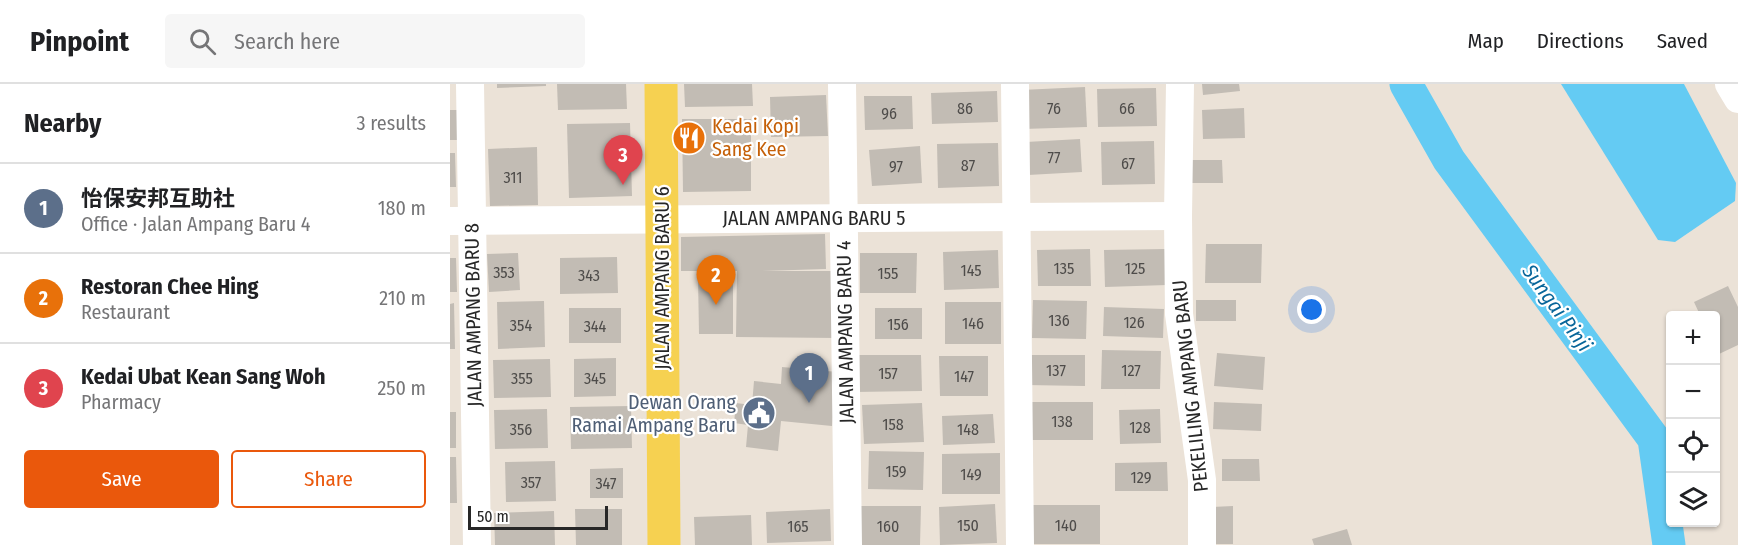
<!DOCTYPE html>
<meta charset="utf-8">
<style>
body{margin:0;font-family:"Fira Sans Condensed","Noto Sans SC",sans-serif;background:#f6f6f6;color:#202124}
.controls{position:absolute;right:18px;bottom:18px;display:grid;overflow:hidden;border-radius:6px;box-shadow:0 2px 4px #0004}
.controls button{width:54px;height:54px;display:grid;place-items:center;padding:0;border:0;border-bottom:2px solid #e0e0e0;background:#fff;color:#202124;font:30px sans-serif}
.scale{position:absolute;left:18px;bottom:15px;width:140px;box-sizing:border-box;padding-left:6px;border:3px solid #272727;border-top:0;font-size:16px;line-height:21px;white-space:nowrap;color:#272727;-webkit-text-stroke:4px #fff;paint-order:stroke}
.you{position:absolute;left:862px;top:226px;width:21px;height:21px;margin:-15px;border:4px solid #fff;border-radius:50%;background:#1a73e8;box-shadow:0 0 0 9px #1a73e833}
.badge{display:grid;place-items:center;width:39px;height:39px;border-radius:50%;background:#ea580c;color:#fff;font-size:20px;font-weight:700}
.pin{position:absolute;translate:-50% -50px;filter:drop-shadow(0 2px 3px #0008)}
.pin::after{content:'';position:absolute;top:32px;width:21px;height:18px;background:inherit;clip-path:polygon(0 0,100% 0,50% 100%)}
.list{margin:0;padding:0;list-style:none}
h2{display:flex;justify-content:space-between;align-items:center;height:78px;margin:0;padding:0 24px;font-size:26px}
h2 small{font-size:20px;font-weight:400;color:#757577}
.list li{display:grid;grid-template-columns:39px 1fr auto;gap:18px;align-items:center;box-sizing:border-box;height:90px;padding:0 24px;border-top:2px solid #e0e0e0}
.list b{display:block;font-size:22px;white-space:nowrap}
.list p{margin:0;font-size:20px;white-space:nowrap;color:#757577}
.list em{font-size:20px;font-style:normal;color:#757577}
.actions{display:flex;gap:12px;padding:18px 24px}
.actions a{flex:1;padding:14px 0;border:2px solid #ea580c;border-radius:6px;text-align:center;font-size:21px;color:#ea580c}
.actions .main{background:#ea580c;color:#fff}
.icon{flex:none;width:33px;height:33px;fill:none;stroke:currentColor;stroke-width:2;stroke-linecap:round;stroke-linejoin:round}
.map{position:relative;flex:none;width:1288px;height:461px;overflow:hidden}
header{display:flex;align-items:center;gap:36px;box-sizing:border-box;height:84px;padding:0 30px;background:#fff;border-bottom:2px solid #e0e0e0}
header strong{font-size:28px}
nav{display:flex;gap:33px;margin-inline-start:auto;font-size:21px}
.search{width:420px;height:54px;background:#f6f6f6;display:flex;align-items:center;gap:15px;box-sizing:border-box;padding:0 21px;border-radius:6px;color:#757577;font-size:22px}
main{display:flex}
aside{flex:1;background:#fff}
.map>svg:first-child{display:block}
.water{fill:#64cbf3}
.lines{fill:none;stroke-linecap:round;stroke-linejoin:round}
.river{stroke:#64cbf3;stroke-width:33}
.building{fill:#c2bcb4}
.minor{stroke:#fff;stroke-width:28}
.major{stroke:#f6d151;stroke-width:33}
.labels{text-anchor:middle;dominant-baseline:central;stroke-width:4.5;stroke-linejoin:round;paint-order:stroke}
.number-label{font-size:16px;fill:#4e4c4a}
.food-label{font-size:20px;fill:#c56008;stroke:#fff;text-anchor:start}
.street-label{font-size:20px;fill:#272727;stroke:#fff}
.service-label{font-size:20px;fill:#4e5e75;stroke:#fff;text-anchor:end}
.water-label{font-size:21px;font-style:italic;fill:#08669a;stroke:#fff}
</style>
<header>
<strong>Pinpoint</strong>
<div class="search"><svg class="icon" aria-label="search" viewBox="0 0 24 24"><circle cx="10" cy="10" r="6"/><path d="M15 15l6 6"/></svg>Search here</div>
<nav><a>Map</a><a>Directions</a><a>Saved</a></nav>
</header>
<main>
<aside>
<h2>Nearby<small>3 results</small></h2>
<ul class="list">
<li><span class="badge" style="background:#5c6f8a">1</span><div><b>怡保安邦互助社</b><p>Office · Jalan Ampang Baru 4</p></div><em>180 m</em></li>
<li><span class="badge" style="background:#e8710a">2</span><div><b>Restoran Chee Hing</b><p>Restaurant</p></div><em>210 m</em></li>
<li><span class="badge" style="background:#e0444e">3</span><div><b>Kedai Ubat Kean Sang Woh</b><p>Pharmacy</p></div><em>250 m</em></li>
</ul>
<div class="actions"><a class="main">Save</a><a>Share</a></div>
</aside>
<div class="map">
<svg width="1288" height="461" viewBox="0 0 1288 461">
<rect width="100%" height="100%" fill="#ebe2d7"/>
<polygon class="water" points="1111,0 1234,0 1286,99 1285,117 1225,158 1208,156"/>
<g class="lines">
<polyline class="river" points="956,0 999,76 1204,355 1219,461"/>
</g>
<g class="building">
<polygon points="47,0 96,0 96,2 47,4"/>
<polygon points="107,0 176,0 177,25 108,26"/>
<polygon points="234,0 302,0 303,22 235,23"/>
<polygon points="752,0 789,0 790,7 753,11"/>
<polygon points="635,3 637,43 573,45 571,6"/>
<polygon points="706,4 707,42 648,43 647,5"/>
<polygon points="547,7 548,38 482,40 481,9"/>
<polygon points="376,11 378,52 321,53 320,13"/>
<polygon points="414,12 462,12 463,45 415,46"/>
<polygon points="794,24 795,54 753,55 752,26"/>
<rect x="0" y="26" width="7" height="30"/>
<polygon points="232,35 301,35 301,107 233,108"/>
<polygon points="180,39 182,112 119,114 117,40"/>
<polygon points="630,55 632,88 578,91 576,58"/>
<polygon points="704,57 705,100 652,101 651,58"/>
<polygon points="548,59 549,102 488,104 487,60"/>
<polygon points="470,62 472,99 422,102 419,66"/>
<polygon points="87,63 88,121 40,122 38,65"/>
<polygon points="0,69 5,69 6,103 0,103"/>
<polygon points="741,76 772,76 773,99 742,99"/>
<polygon points="375,150 376,185 312,187 387,187 387,254 286,253 287,187 231,187 231,153"/>
<polygon points="756,160 812,160 811,199 755,199"/>
<polygon points="640,165 641,202 588,202 587,166"/>
<polygon points="716,165 717,201 655,203 654,166"/>
<polygon points="548,166 549,204 494,206 493,168"/>
<polygon points="68,169 70,206 39,208 37,170"/>
<polygon points="410,169 467,169 466,209 410,209"/>
<polygon points="167,173 168,209 110,210 110,174"/>
<polygon points="0,174 6,174 7,208 0,208"/>
<polygon points="283,192 283,250 249,250 248,193"/>
<polygon points="1278,202 1288,223 1288,261 1269,270 1266,263 1266,231 1250,231 1244,218"/>
<polygon points="583,216 637,217 636,255 582,254"/>
<rect x="746" y="216" width="40" height="21"/>
<polygon points="94,217 95,263 48,265 47,218"/>
<rect x="495" y="218" width="56" height="42"/>
<polygon points="4,219 5,265 0,265 0,220"/>
<polygon points="654,223 714,225 713,254 653,252"/>
<rect x="119" y="224" width="52" height="35"/>
<rect x="425" y="224" width="47" height="31"/>
<polygon points="652,266 711,267 710,305 651,305"/>
<polygon points="767,269 815,273 813,306 764,302"/>
<polygon points="404,271 471,271 472,307 404,308"/>
<polygon points="576,271 635,271 635,302 576,301"/>
<polygon points="489,272 538,272 538,312 490,312"/>
<polygon points="166,274 166,312 124,313 124,275"/>
<polygon points="100,275 101,313 44,314 43,276"/>
<polygon points="332,283 388,288 382,342 331,337 328,367 296,363 298,341 284,339 286,319 302,321 304,297 331,300"/>
<rect x="582" y="318" width="61" height="38"/>
<polygon points="764,318 812,320 811,347 763,345"/>
<polygon points="472,319 474,358 414,360 412,321"/>
<polygon points="181,322 182,364 121,365 120,323"/>
<polygon points="97,325 98,364 45,365 44,326"/>
<polygon points="710,325 711,359 670,360 669,326"/>
<rect x="0" y="328" width="6" height="36"/>
<polygon points="543,330 545,359 493,361 492,332"/>
<polygon points="419,367 474,368 473,406 418,405"/>
<polygon points="550,369 550,410 492,410 492,370"/>
<polygon points="0,373 6,373 7,419 0,419"/>
<polygon points="772,375 809,375 810,397 772,397"/>
<polygon points="105,377 106,417 56,418 55,378"/>
<polygon points="717,378 718,407 665,407 665,379"/>
<polygon points="173,384 173,414 140,414 140,385"/>
<polygon points="545,420 547,459 490,461 489,423"/>
<rect x="582" y="421" width="68" height="39"/>
<polygon points="406,422 471,422 470,461 406,461"/>
<polygon points="783,422 783,460 763,460 762,423"/>
<polygon points="125,425 172,425 172,461 126,461"/>
<polygon points="380,425 381,457 317,459 316,428"/>
<polygon points="104,427 105,461 45,461 44,429"/>
<polygon points="301,431 302,461 245,461 244,433"/>
<polygon points="897,445 902,461 864,461 862,455"/>
</g>
<g class="lines">
<g class="minor">
<polyline points="20,0 27,461"/>
<polyline points="392,0 398,461"/>
<polyline points="565,0 570,461"/>
<polyline points="730,0 728,132 729,230 752,396 752,461"/>
<polyline points="1279,0 1288,15"/>
<polyline points="0,137 728,132"/>
</g>
<polyline class="major" points="211,0 214,461"/>
</g>
<defs>
<g id="restaurant-disc" transform="scale(1.725)"><circle r="9.5" fill="#e8710a" stroke="#fff"/><path d="M-5-6h1v4h1v-4h1v4h1v-4h1v5L-1.5 .5V6h-2V.5L-5-1ZM5-6V6H3V1.5H1.5Q1.5-4 5-6Z" fill="#fff"/></g>
<g id="civic-disc" transform="scale(1.725)"><circle r="9.5" fill="#5c6f8a" stroke="#fff"/><path d="M-.6-6.5H3V-4.5H.6V-3L4-1V1h2V6H-6V1h2V-1L-.6-3ZM-1.2 2.5V6h2.4V2.5Z" fill="#fff"/></g>
</defs>
<g fill-rule="evenodd">
<use href="#restaurant-disc" x="239" y="54"/>
<use href="#civic-disc" x="309" y="329"/>
</g>
<g class="labels">
<g class="number-label">
<text x="515" y="24">86</text>
<text x="604" y="24">76</text>
<text x="677" y="24">66</text>
<text x="439" y="29">96</text>
<text x="604" y="73">77</text>
<text x="678" y="79">67</text>
<text x="518" y="81">87</text>
<text x="446" y="82">97</text>
<text x="63" y="93">311</text>
<text x="614" y="184">135</text>
<text x="685" y="184">125</text>
<text x="521" y="186">145</text>
<text x="54" y="188">353</text>
<text x="438" y="189">155</text>
<text x="139" y="191">343</text>
<text x="609" y="236">136</text>
<text x="684" y="238">126</text>
<text x="523" y="239">146</text>
<text x="448" y="240">156</text>
<text x="71" y="241">354</text>
<text x="145" y="242">344</text>
<text x="606" y="286">137</text>
<text x="681" y="286">127</text>
<text x="438" y="289">157</text>
<text x="514" y="292">147</text>
<text x="72" y="294">355</text>
<text x="145" y="294">345</text>
<text x="612" y="337">138</text>
<text x="443" y="340">158</text>
<text x="690" y="343">128</text>
<text x="71" y="345">356</text>
<text x="518" y="345">148</text>
<text x="446" y="387">159</text>
<text x="521" y="390">149</text>
<text x="691" y="393">129</text>
<text x="81" y="398">357</text>
<text x="156" y="399">347</text>
<text x="518" y="441">150</text>
<text x="616" y="441">140</text>
<text x="348" y="442">165</text>
<text x="438" y="442">160</text>
</g>
<g class="food-label">
<text x="262" y="42">Kedai Kopi<tspan x="262" dy="23">Sang Kee</tspan></text>
</g>
<g class="street-label">
<text x="364" y="134">JALAN AMPANG BARU 5</text>
<text transform="translate(212 194) rotate(-90)">JALAN AMPANG BARU 6</text>
<text transform="translate(23 231) rotate(-91)">JALAN AMPANG BARU 8</text>
<text transform="translate(395 248) rotate(-91)">JALAN AMPANG BARU 4</text>
<text transform="translate(740 302) rotate(-96)">PEKELILING AMPANG BARU</text>
</g>
<g class="service-label">
<text x="286" y="318">Dewan Orang<tspan x="286" dy="23">Ramai Ampang Baru</tspan></text>
</g>
<g class="water-label">
<text transform="translate(1107 224) rotate(54)">Sungai Pinji</text>
</g>
</g>
</svg>
<div class="controls">
<button>+</button>
<button>−</button>
<button><svg class="icon" aria-label="locate" viewBox="0 0 24 24"><circle cx="12" cy="12" r="6"/><path d="M12 2v4M12 18v4M2 12h4M18 12h4"/></svg></button>
<button><svg class="icon" aria-label="layers" viewBox="0 0 24 24"><path d="M12 4l9 5-9 5-9-5zM3 14l9 5 9-5"/></svg></button>
</div>
<div class="scale">50 m</div>
<div class="you"></div>
<div class="pin badge" style="left:359px;top:319px;background:#5c6f8a">1</div>
<div class="pin badge" style="left:266px;top:221px;background:#e8710a">2</div>
<div class="pin badge" style="left:173px;top:101px;background:#e0444e">3</div>
</div>
</main>
